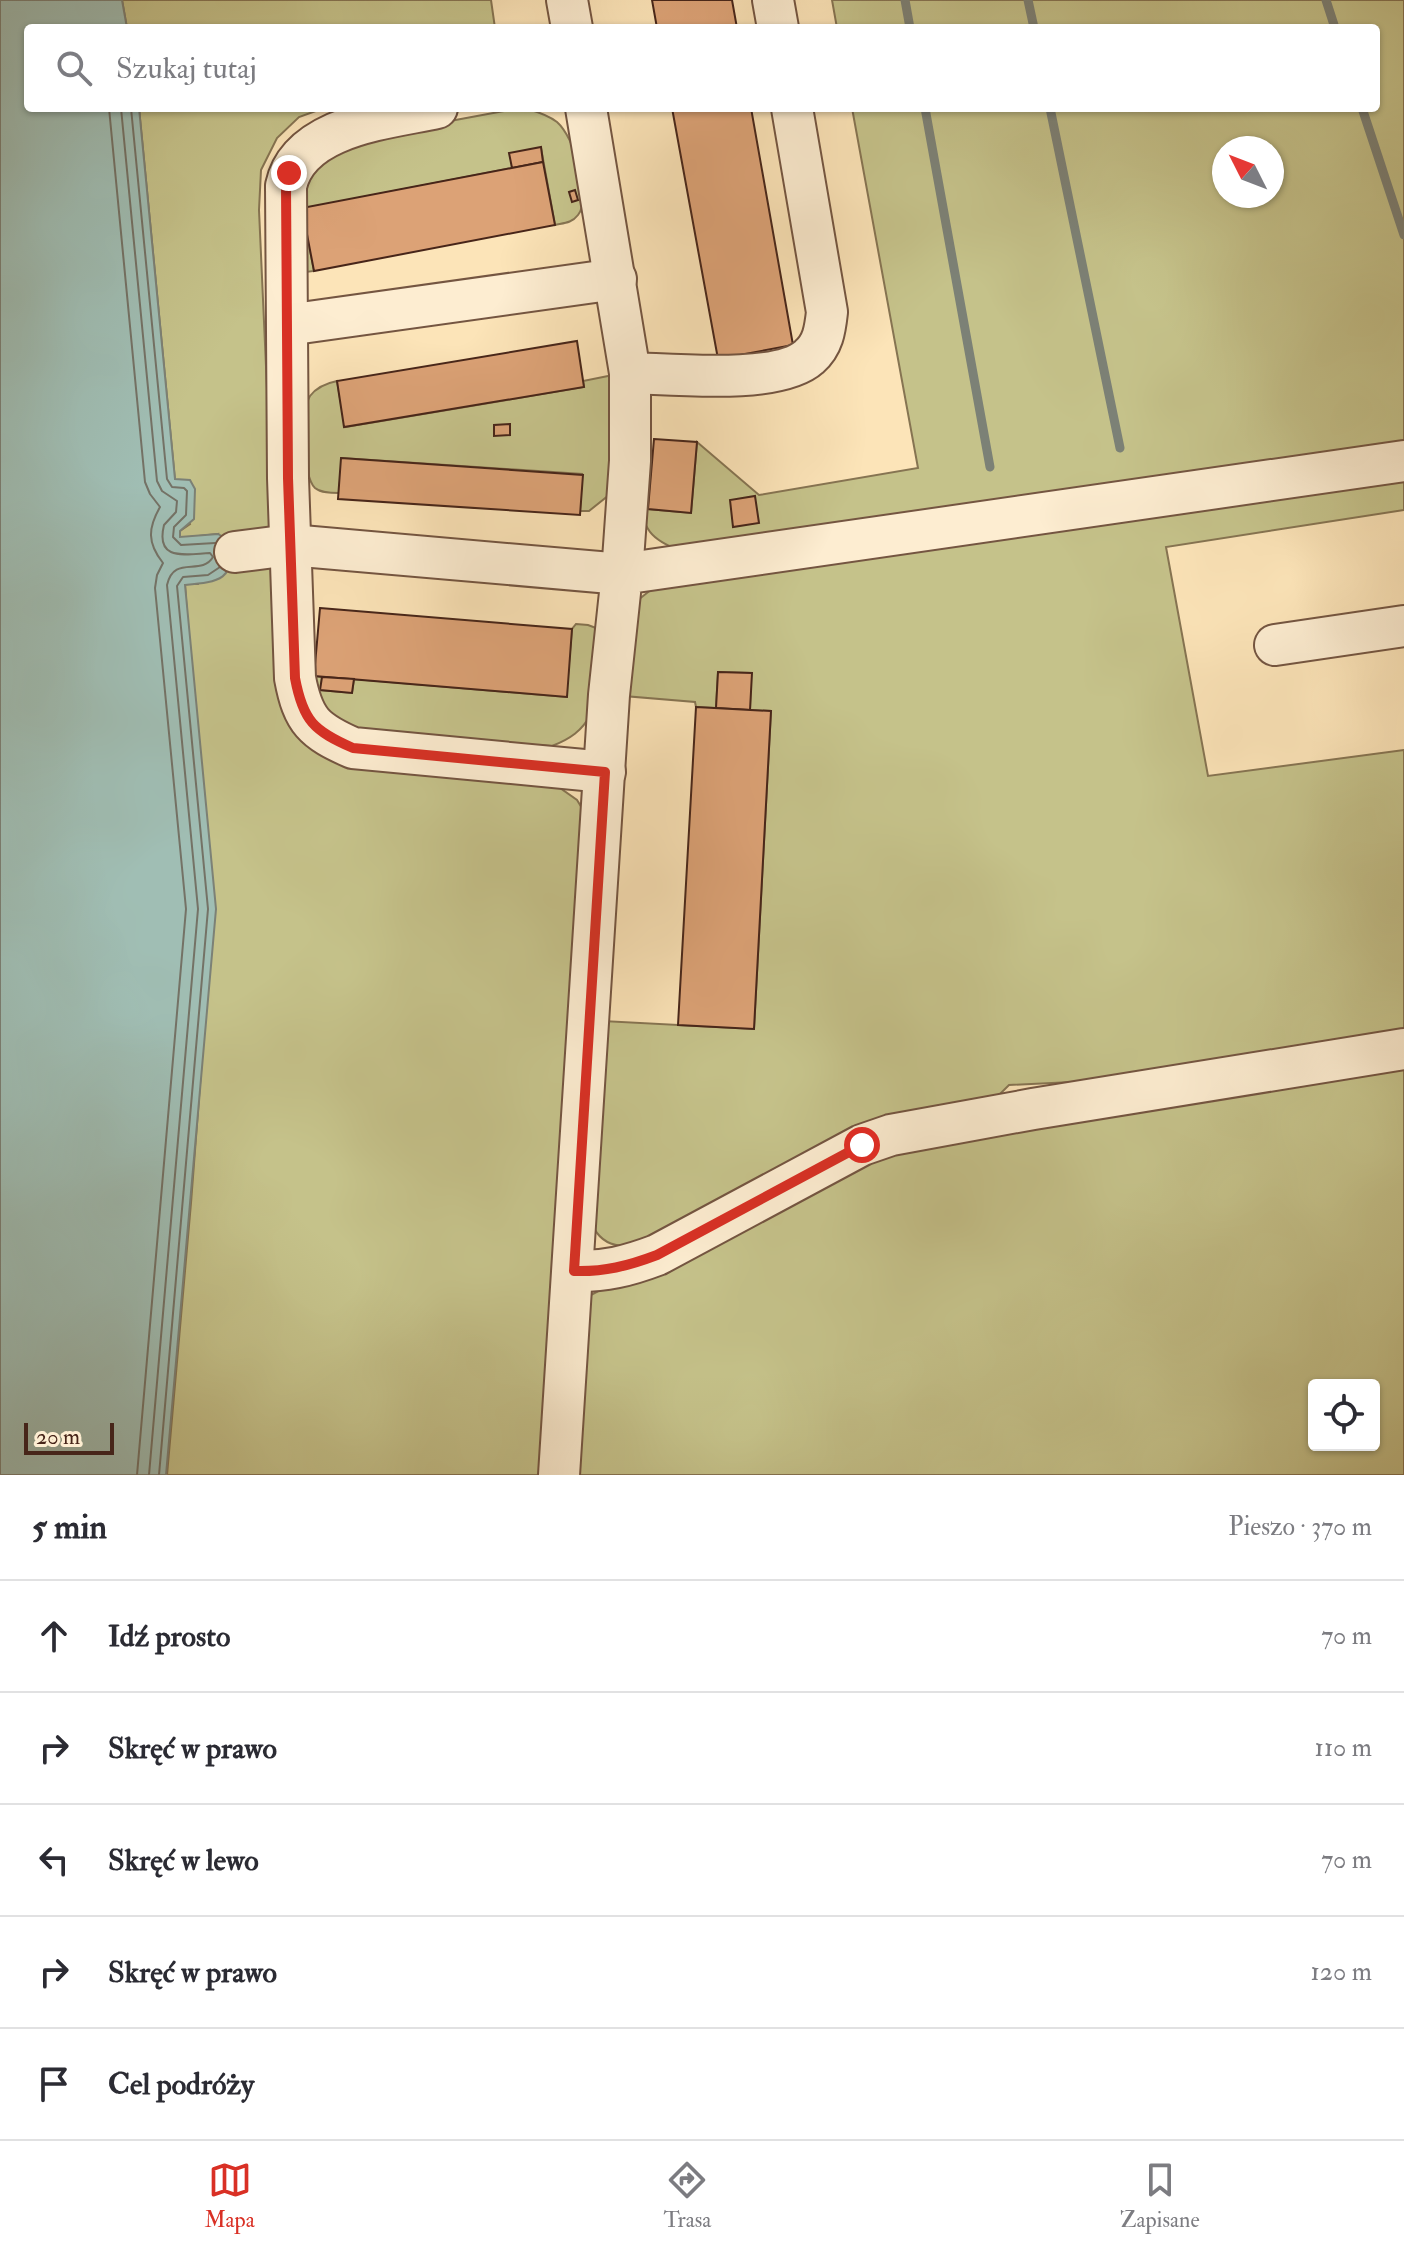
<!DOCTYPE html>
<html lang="pl">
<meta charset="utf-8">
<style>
body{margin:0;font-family:"IM FELL Double Pica",serif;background:#f7f7f7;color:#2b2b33}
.controls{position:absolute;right:24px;bottom:24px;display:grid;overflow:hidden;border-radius:8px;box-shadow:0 2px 6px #0004}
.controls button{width:72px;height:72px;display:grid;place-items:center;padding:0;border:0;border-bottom:2px solid #e1e1e2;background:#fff;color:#2b2b33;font:40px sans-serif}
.compass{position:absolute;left:1212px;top:136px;width:72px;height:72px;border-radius:50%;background:#fff;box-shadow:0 2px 6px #0004;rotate:312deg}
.scale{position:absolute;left:24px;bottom:20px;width:90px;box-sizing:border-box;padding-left:8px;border:4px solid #472519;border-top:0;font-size:22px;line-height:28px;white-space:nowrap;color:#472519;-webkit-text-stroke:6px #fdedd1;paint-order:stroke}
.stop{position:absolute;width:24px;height:24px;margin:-18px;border:6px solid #d93025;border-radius:50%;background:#fff}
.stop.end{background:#d93025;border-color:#fff;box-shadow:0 2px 8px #0008}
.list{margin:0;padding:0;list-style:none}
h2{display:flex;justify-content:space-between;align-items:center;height:104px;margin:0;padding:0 32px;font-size:34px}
h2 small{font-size:26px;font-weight:400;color:#7c7c81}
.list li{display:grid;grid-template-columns:52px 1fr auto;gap:24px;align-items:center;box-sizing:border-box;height:112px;padding:0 32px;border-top:2px solid #e1e1e2}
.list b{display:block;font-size:30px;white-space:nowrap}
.list em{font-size:26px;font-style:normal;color:#7c7c81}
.icon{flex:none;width:44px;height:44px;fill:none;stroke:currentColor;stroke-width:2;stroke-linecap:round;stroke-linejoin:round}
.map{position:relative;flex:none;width:1404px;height:1475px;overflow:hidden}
.search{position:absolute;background:#fff;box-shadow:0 2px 6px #0004;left:24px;right:24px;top:24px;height:88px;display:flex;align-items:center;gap:20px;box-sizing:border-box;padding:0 28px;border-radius:8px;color:#7c7c81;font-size:30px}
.sheet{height:664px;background:#fff}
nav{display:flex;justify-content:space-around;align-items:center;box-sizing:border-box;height:112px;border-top:2px solid #e1e1e2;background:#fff;font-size:22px;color:#7c7c81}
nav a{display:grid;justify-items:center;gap:4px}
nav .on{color:#d93025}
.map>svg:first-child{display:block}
.green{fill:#c5c28a;stroke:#867452;stroke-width:2;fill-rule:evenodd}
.water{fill:#a0beb4;stroke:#7c8176;stroke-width:2}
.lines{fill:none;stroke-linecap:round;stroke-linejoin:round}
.shore{stroke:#747266;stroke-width:2}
.stream{stroke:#7c8176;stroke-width:9}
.building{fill:#dca276;stroke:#472519;stroke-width:2}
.minor-casing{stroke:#745541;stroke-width:44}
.minor{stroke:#fdedd1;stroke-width:40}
.route{stroke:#d93025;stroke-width:10}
</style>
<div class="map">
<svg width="1404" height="1475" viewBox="0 0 1404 1475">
<rect width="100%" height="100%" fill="#fce4b8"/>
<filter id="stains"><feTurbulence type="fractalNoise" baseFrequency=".0025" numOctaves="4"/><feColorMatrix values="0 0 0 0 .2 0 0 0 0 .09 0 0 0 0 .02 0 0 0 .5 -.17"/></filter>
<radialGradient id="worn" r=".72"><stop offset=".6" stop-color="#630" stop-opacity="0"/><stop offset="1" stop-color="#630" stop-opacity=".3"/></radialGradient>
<g class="green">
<polygon points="122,0 491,0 495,28 127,28"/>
<path d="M832 0H1404V443L681 551C649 539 645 530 637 497L649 498 648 509 691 513 697 442 759 495 918 468 852 108H1376V28H837ZM1224 148H1272V196H1224Z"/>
<polygon points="139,108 324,108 299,117 277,138 261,170 259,210 271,478 291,720 550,781 577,800 585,813 546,1475 167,1475 191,1203 210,953 185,584 198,584 218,534 180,538 180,531 190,524 175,480"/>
<path d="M528 109C538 112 548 115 557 122 574 137 593 195 578 215 572 223 564 223 555 225L541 148 512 168 302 209 314 271 306 272 296 196 337 142 504 111Z"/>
<path d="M613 375 609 495 589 511H580L582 474 342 458 339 493C331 493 321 493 315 488 302 476 301 410 310 396 316 388 327 383 337 381L345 427 584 387 583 381Z"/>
<path d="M1404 474V510L1166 547 1208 776 1404 750V1038L1115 1088 1072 1082 1009 1085 984 1110 672 1239C643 1244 606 1258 592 1224L603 1021 754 1029 771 711 750 710 751 673 718 672 716 708 696 707 695 702 624 696 638 600 652 589Z"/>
<path d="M576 624 588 625 596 628 591 714C582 731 570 739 552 746L365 735 325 714 314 676 322 677 321 690 352 693 354 679 566 697 572 629Z"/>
<path d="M1404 1054V1475H574L587 1297 869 1150ZM1314 1385H1374V1445H1314Z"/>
</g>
<path class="water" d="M0 0H122L127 28H28V108H139L175 479 190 480 195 489 194 519 180 531V537L218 534 228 540C237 580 219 582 185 585L216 909 166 1475H0Z"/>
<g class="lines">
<g class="shore">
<path d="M109 108 145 482 150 494 160 507C148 528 147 543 163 563L157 575 155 588 186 909 137 1475"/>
<path d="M121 108 157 481 162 491 177 501 176 512 164 525C155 562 186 554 210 553L213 557C201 577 174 554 167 585L198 909 149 1475"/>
<polyline points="131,108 167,479 172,487 184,488 187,491 186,515 174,527 173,537 181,545 215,543"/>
<polyline points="159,1475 208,909 177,586 183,577 208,575 220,567"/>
</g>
<g class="stream">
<polyline points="905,0 910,28"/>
<polyline points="1028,0 1034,28"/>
<polyline points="1326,0 1335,28"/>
<polyline points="925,108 990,467"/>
<polyline points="1050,108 1120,448"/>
<polyline points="1362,108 1404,235"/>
</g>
</g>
<g class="building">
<polygon points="652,0 732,0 737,28 657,28"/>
<polygon points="672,108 751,108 793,345 718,359"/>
<polygon points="541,147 543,162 512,168 509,153"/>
<polygon points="543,162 555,225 314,271 302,208"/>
<polygon points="575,190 578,200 572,202 569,192"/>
<polygon points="577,341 584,387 344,427 337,381"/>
<polygon points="510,424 510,435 494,436 494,425"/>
<polygon points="654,439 697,442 691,513 648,509"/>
<polygon points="341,458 583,475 580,515 338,499"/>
<polygon points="755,496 759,523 733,527 730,500"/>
<polygon points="320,608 572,629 567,697 314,676"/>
<polygon points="718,672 752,673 750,710 716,708"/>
<polygon points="322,677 354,679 352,693 320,690"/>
<polygon points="696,707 771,711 754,1029 678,1025"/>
</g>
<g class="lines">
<g class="minor-casing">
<g id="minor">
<polyline points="567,0 572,28"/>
<polyline points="773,0 778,28"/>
<path d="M437 108C386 119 299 126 286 186L288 478 295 678C303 721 314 731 353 748L605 772"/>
<polyline points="287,325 616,279"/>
<path d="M630 373C672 374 778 385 809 357 823 345 825 330 827 312L792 108"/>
<polyline points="235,552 290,545 622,574 630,461 630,373 586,108"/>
<polyline points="1275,645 1404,626"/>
<path d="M574 1271C604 1272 628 1266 657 1255L862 1145 891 1135 1033 1109 1404 1049"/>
<polyline points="559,1475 609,695 622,574 1404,461"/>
</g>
</g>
<use href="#minor" class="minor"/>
</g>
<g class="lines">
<path class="route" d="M289 173 286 186 288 478 295 678C303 721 314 731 353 748L605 772 574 1271C604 1272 628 1266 657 1255L862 1145"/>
</g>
<rect width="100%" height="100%" filter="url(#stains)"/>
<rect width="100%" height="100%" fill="url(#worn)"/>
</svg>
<div class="controls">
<button><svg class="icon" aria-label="locate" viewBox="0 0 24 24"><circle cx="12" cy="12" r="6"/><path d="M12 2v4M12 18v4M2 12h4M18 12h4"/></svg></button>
</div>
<svg class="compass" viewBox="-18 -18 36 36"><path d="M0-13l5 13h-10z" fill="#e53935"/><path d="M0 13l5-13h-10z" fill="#7c7c81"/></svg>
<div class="scale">20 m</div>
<div class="stop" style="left:862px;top:1145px"></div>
<div class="stop end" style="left:289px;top:173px"></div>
<div class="search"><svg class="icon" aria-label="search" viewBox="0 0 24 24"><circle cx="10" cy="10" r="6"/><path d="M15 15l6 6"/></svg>Szukaj tutaj</div>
</div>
<section class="sheet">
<h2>5 min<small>Pieszo · 370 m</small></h2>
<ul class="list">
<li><svg class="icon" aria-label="ahead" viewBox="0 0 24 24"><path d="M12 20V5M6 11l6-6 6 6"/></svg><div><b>Idź prosto</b></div><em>70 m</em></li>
<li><svg class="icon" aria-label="right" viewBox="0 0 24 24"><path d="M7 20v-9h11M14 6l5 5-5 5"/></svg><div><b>Skręć w prawo</b></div><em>110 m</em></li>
<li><svg class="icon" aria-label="left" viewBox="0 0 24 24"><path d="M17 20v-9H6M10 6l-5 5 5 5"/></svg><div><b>Skręć w lewo</b></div><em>70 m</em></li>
<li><svg class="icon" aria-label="right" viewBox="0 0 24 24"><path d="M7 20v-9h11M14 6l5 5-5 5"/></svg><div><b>Skręć w prawo</b></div><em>120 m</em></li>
<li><svg class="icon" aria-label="arrive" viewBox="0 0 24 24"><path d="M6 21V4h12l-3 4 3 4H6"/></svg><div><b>Cel podróży</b></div></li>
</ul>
</section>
<nav>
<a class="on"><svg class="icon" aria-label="map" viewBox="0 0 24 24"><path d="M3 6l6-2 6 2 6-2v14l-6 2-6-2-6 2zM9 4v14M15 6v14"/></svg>Mapa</a>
<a><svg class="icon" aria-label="directions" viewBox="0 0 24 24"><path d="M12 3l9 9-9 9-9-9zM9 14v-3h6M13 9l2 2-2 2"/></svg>Trasa</a>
<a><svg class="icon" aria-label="saved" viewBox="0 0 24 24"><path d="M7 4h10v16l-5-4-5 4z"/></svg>Zapisane</a>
</nav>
